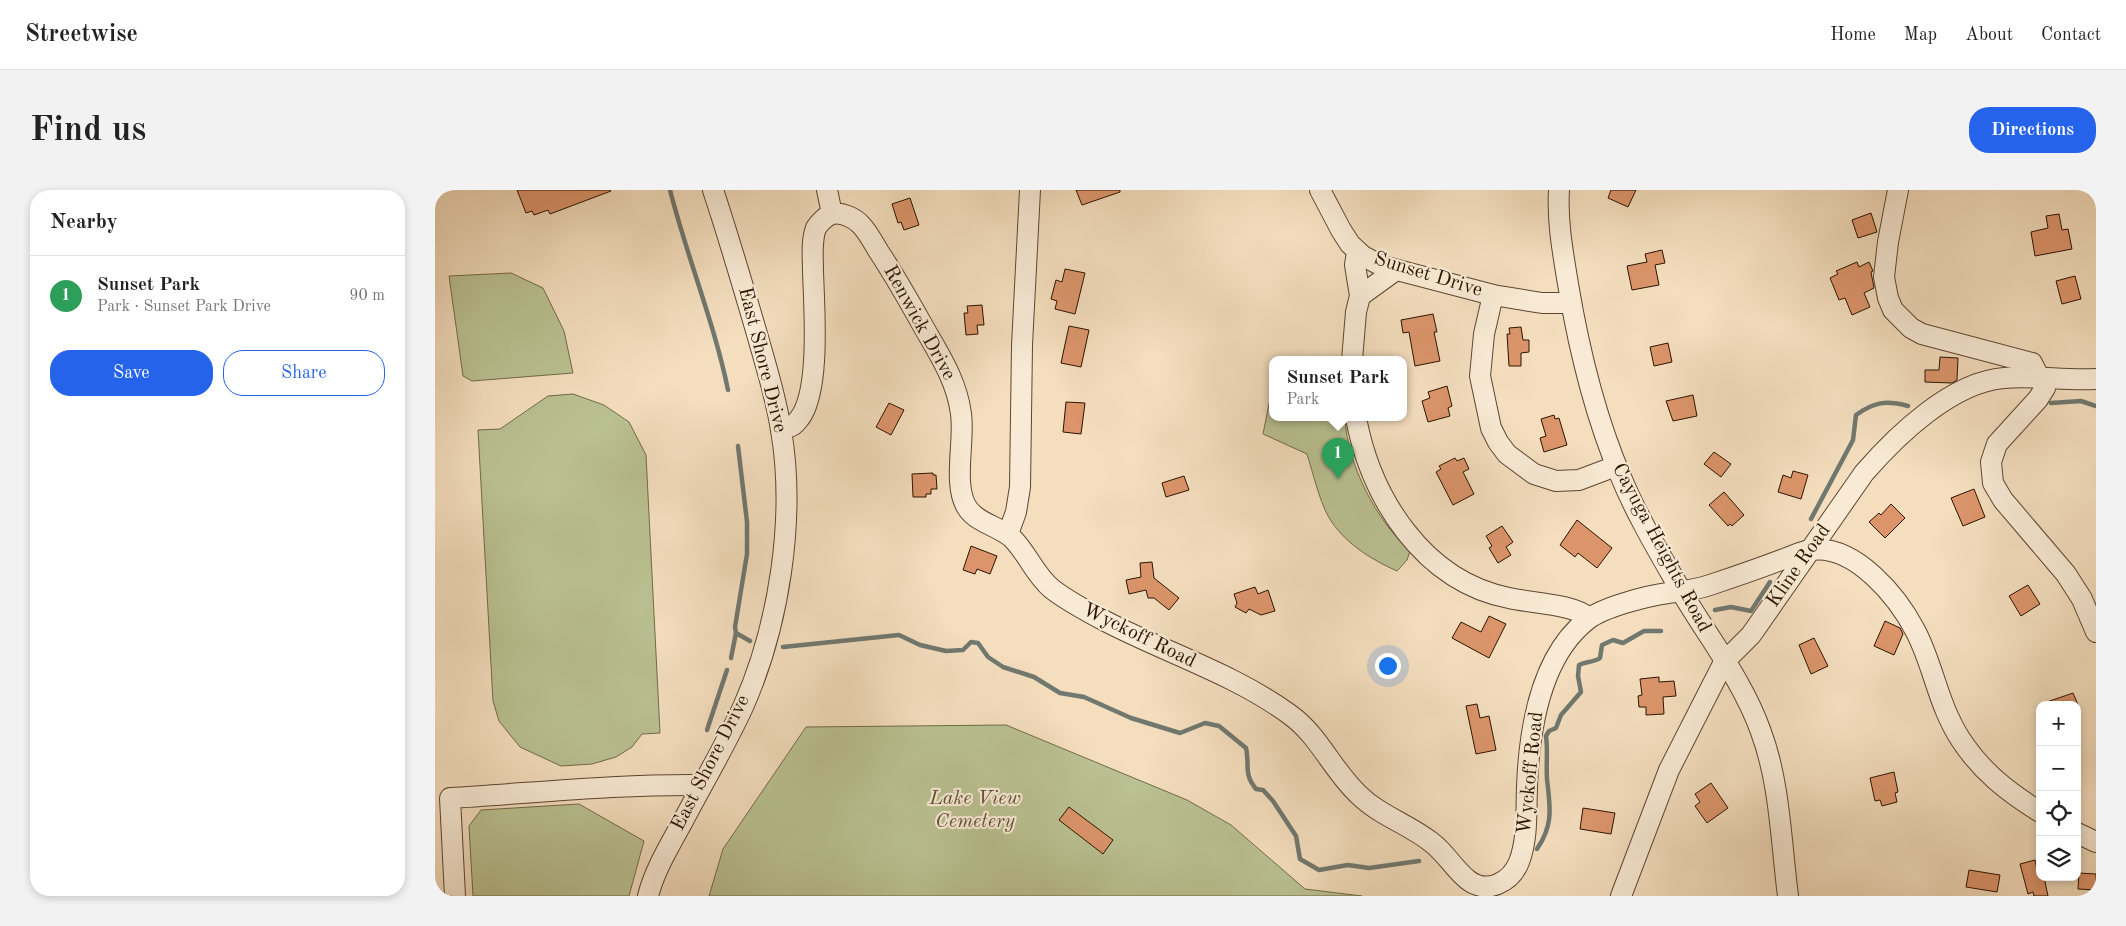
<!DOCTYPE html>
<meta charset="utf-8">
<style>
body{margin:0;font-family:"Old Standard TT",serif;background:#f2f2f2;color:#222}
.controls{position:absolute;right:15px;bottom:15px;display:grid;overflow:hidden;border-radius:10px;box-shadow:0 2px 8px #0003}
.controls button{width:45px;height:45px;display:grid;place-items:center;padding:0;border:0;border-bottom:1px solid #e0e0e0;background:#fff;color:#222;font:25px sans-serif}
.you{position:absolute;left:952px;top:475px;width:18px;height:18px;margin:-12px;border:4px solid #fff;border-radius:50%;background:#1a73e8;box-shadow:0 0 0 8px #1a73e833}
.badge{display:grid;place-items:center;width:32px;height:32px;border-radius:50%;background:#2563eb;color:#fff;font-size:16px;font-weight:700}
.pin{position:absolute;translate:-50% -41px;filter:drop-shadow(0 1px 2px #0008)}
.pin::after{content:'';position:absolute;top:26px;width:18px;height:15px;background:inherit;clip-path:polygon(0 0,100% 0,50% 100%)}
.popup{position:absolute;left:834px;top:166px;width:138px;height:65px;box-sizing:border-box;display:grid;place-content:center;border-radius:10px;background:#fff;filter:drop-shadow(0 1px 4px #0005);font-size:16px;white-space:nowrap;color:#767676}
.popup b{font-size:19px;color:#222}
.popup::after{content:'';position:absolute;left:50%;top:100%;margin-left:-10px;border:10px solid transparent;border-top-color:#fff}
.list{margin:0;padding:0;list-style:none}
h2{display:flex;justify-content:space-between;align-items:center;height:65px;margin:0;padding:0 20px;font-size:21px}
h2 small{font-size:16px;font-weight:400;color:#767676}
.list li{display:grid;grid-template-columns:32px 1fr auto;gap:15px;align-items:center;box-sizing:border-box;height:80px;padding:0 20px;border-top:1px solid #e0e0e0}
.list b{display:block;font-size:19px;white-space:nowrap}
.list p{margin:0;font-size:16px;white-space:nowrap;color:#767676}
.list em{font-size:16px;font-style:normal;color:#767676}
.actions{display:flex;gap:10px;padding:15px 20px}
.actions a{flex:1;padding:11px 0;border:1px solid #2563eb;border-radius:20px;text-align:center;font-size:18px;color:#2563eb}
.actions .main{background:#2563eb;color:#fff}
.icon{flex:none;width:28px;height:28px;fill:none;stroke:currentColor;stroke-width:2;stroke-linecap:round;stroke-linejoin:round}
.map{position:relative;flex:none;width:1661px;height:706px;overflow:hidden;border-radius:20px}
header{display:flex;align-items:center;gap:30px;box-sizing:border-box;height:70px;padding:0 25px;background:#fff;border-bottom:1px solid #e0e0e0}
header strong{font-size:24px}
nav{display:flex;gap:28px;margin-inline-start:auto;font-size:18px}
.intro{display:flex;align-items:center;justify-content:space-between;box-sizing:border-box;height:120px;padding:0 30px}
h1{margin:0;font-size:35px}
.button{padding:12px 22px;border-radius:20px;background:#2563eb;color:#fff;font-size:18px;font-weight:700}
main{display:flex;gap:30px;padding:0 30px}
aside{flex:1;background:#fff;border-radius:20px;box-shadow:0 2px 8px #0003}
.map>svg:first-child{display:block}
.green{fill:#bac192;stroke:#726a49}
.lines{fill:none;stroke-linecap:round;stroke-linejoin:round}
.stream{stroke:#70786f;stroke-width:4.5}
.building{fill:#dc956b;stroke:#2b1300}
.minor-casing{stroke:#5d4630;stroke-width:22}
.minor{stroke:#f8ead5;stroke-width:20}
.labels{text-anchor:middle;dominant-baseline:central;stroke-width:4.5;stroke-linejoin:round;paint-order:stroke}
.street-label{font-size:20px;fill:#2b1300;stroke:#f8ead5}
.park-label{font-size:20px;font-style:italic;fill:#5d5033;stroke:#f8ead5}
</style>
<header>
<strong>Streetwise</strong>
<nav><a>Home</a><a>Map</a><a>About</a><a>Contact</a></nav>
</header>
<div class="intro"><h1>Find us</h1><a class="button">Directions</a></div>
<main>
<aside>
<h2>Nearby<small></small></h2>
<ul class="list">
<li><span class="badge" style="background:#2e9e5b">1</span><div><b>Sunset Park</b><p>Park · Sunset Park Drive</p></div><em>90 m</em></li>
</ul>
<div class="actions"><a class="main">Save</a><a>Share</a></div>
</aside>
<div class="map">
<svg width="1661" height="706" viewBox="0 0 1661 706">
<rect width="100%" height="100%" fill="#f4debe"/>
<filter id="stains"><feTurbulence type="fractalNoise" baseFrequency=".004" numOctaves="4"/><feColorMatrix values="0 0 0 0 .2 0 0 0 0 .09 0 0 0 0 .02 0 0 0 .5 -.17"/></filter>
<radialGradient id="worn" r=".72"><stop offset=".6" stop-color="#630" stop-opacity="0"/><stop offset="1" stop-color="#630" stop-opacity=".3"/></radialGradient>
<g class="green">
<polygon points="76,83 108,98 129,141 138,183 37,191 28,186 14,86"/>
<polygon points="138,204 169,215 194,232 211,265 225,543 207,544 197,557 181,567 157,574 126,576 85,557 64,531 58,511 43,240 65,239 113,206"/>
<path d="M835 209H838V228H910C912 274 941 330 975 361L972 370 962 381C935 369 908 352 893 326 884 309 878 283 872 264L828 244Z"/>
<polygon points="571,535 752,610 796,635 870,699 927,706 274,706 288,659 371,537"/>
<polygon points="144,614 209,651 194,706 38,706 34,636 46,620"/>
</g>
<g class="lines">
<g class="stream">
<path d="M235 0C252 67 279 132 293 200"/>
<polyline points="1616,213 1646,211 1661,216"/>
<polyline points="303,256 312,332 312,364 300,437 301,443 315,451"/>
<path d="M1376 329 1418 250 1421 225C1439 212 1451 210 1473 216"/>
<polyline points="1280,420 1296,417 1316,421 1335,392"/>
<path d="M348 457 464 445 485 455 511 461 528 460 536 452 543 453 553 467 568 477 599 487 625 503 649 507 696 528 745 543 770 533 784 536 811 558C815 576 808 583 821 599L828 600 838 611 861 646 865 669 884 680 913 675 934 678 984 671"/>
<polyline points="296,468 301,443"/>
<polyline points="272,540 292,480"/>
<path d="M1102 659C1119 634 1115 617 1112 589 1111 575 1113 560 1111 546L1114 541 1121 538 1126 525 1146 502 1143 486 1144 475C1151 471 1158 473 1165 468L1167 455 1178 450 1188 453 1209 441H1226"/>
</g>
</g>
<g class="building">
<polygon points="82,0 175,0 176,1 115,24 113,20 99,25 97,21 91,23"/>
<polygon points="641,0 685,0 685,2 647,15"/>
<polygon points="1176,0 1201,0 1193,17 1173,8"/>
<polygon points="475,8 484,35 469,40 466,32 463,33 457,14"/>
<polygon points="1436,23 1442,42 1423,48 1417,30"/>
<polygon points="1624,24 1627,40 1633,39 1637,59 1600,66 1596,42 1613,38 1611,26"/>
<polygon points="1227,60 1230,73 1220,75 1224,95 1197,100 1192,76 1212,72 1210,64"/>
<polygon points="1422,72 1424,77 1434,72 1438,81 1436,82 1439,98 1429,103 1435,117 1417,125 1410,108 1404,110 1395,88 1403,84 1401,81"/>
<polygon points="630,79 650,83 640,124 620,119 622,111 616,109 621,90 627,92"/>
<polygon points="1640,86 1646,109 1627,114 1621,91"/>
<polygon points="547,115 549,135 542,135 543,144 531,145 529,123 533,123 532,116"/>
<polygon points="998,124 1002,142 999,142 1005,171 980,176 974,142 968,143 966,130"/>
<polygon points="634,136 654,140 646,177 626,173"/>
<polygon points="1086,137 1088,150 1094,150 1094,162 1086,163 1086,176 1074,176 1072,144 1075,144 1074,138"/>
<polygon points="1233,153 1237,172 1219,176 1215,157"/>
<polygon points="1505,167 1523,168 1522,190 1517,193 1490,192 1490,180 1504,180"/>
<polygon points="1012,196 1017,216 1013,218 1015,226 993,232 987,211 995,208 993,202"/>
<polygon points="1258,205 1262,226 1238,231 1231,211"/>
<polygon points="631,212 650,213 646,244 628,242"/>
<polygon points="454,213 469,220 456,245 441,237"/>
<polygon points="1119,225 1120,229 1124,228 1132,255 1109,262 1105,248 1111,246 1106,229"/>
<polygon points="1279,262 1296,274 1286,287 1269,274"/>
<polygon points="1020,268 1022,271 1029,268 1034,279 1028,282 1039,304 1018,315 1001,282 1006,279 1004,276"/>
<polygon points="1358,281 1373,285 1366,309 1343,302 1348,285 1356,288"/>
<polygon points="498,283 498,285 501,285 502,299 496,299 496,304 491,304 491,307 478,307 477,284"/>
<polygon points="749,286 754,300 731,307 727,293"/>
<polygon points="1539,299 1550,327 1528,336 1516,308"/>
<polygon points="1289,302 1309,325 1297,336 1295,334 1293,336 1274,315"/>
<polygon points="1456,314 1470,328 1450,348 1434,332 1444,323 1446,325"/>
<polygon points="1142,330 1177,358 1162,378 1143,363 1140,367 1125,355"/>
<polygon points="1067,336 1078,352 1071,357 1076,365 1063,373 1054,358 1057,356 1051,346"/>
<polygon points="536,356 562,366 555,384 542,379 540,384 528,380"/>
<polygon points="717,372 719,388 744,408 734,420 719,408 713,408 711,400 694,404 691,390 706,387 705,373"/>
<polygon points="1593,395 1605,414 1586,426 1574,406"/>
<polygon points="820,397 823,404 833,400 840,421 826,425 814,419 811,423 800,417 802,413 799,404"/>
<polygon points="1054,426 1071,434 1054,468 1017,448 1026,432 1046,442"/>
<polygon points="1450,431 1465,438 1468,444 1459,465 1439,456"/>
<polygon points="1379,448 1393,476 1376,484 1364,455"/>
<polygon points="1224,487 1224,492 1239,491 1241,506 1228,507 1229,524 1211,525 1211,517 1204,517 1203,506 1207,505 1205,489"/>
<polygon points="1638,503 1643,515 1610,515 1609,513"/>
<polygon points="1042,514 1045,528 1054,526 1061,560 1041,564 1031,516"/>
<polygon points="1459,582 1463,602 1460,603 1462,612 1447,616 1445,610 1440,611 1435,588"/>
<polygon points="1276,593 1293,618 1272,633 1260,616 1265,612 1260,604"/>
<polygon points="634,617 678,650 668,664 624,630"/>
<polygon points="1148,618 1180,623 1176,644 1145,639"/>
<polygon points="1600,670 1602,680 1605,679 1605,687 1609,687 1613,706 1599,706 1598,702 1593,704 1585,674"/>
<polygon points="1534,680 1565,685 1562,702 1531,697"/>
<polygon points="1644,683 1661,684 1661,700 1643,699"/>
</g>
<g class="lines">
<g class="minor-casing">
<g id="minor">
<polyline points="392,0 397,24"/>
<polyline points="885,0 906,40 915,54 928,66 947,76 1058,105 1107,113 1136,113"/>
<path d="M1124 0C1122 32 1128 63 1133 94 1144 160 1160 226 1186 287 1202 326 1225 364 1246 401 1273 447 1308 491 1326 542 1345 593 1346 652 1353 706"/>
<polyline points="1463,0 1453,52 1449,87 1453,108 1458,120 1476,138 1487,144 1597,173 1610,198 1603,209 1562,254 1556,272 1558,293 1568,310 1631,384 1647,409 1661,442"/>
<polyline points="1058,105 1049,144 1045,186 1056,238 1063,252 1072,264 1099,284 1121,291 1144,290 1181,276"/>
<polyline points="925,106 961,80"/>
<polyline points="917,170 921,122 925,106 920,75 922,62"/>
<path d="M921 228C936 308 988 391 1074 408 1095 413 1139 414 1154 428"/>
<path d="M346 240C356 236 358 237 364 229 386 202 379 116 378 81 378 68 376 51 381 38 384 33 391 26 397 24 407 22 420 28 426 35 433 42 439 54 444 62 460 86 474 111 488 136 504 164 522 191 526 224 530 251 517 297 533 319 544 334 564 336 577 348 593 364 600 385 617 399 634 412 653 422 672 432 732 463 799 484 854 524 884 545 897 580 924 605 944 625 973 634 996 652 1010 662 1019 679 1033 690 1052 705 1076 692 1084 672 1093 649 1091 621 1092 597 1094 542 1105 467 1152 430 1168 417 1212 406 1233 403 1248 401 1261 400 1275 395 1299 387 1322 379 1346 370 1355 367 1367 361 1376 360 1420 354 1463 407 1481 442 1499 477 1503 515 1526 550 1547 582 1573 602 1605 622"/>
<polyline points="573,344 581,322 585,297 587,155 595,0"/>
<polyline points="1642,643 1661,652"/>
<path d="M20 706 15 608C99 603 183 594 267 595"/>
<path d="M213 706C220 679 235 655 248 631 268 593 290 556 308 517 344 436 361 328 346 240 341 207 331 176 322 144 308 96 294 48 278 0"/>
<path d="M1186 706 1234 580 1289 472 1316 445 1429 283C1462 245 1517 192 1569 188 1600 185 1630 191 1661 189"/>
</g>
</g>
<use href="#minor" class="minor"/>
</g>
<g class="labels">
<g class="street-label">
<text transform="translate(993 85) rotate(17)">Sunset Drive</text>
<text transform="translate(484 133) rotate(61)">Renwick Drive</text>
<text transform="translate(327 170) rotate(76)">East Shore Drive</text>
<text transform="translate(1226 358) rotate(62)">Cayuga Heights Road</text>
<text transform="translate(1364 376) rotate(-55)">Kline Road</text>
<text transform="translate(704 446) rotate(26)">Wyckoff Road</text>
<text transform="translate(276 573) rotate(-63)">East Shore Drive</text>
<text transform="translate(1096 583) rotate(-84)">Wyckoff Road</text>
</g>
<g class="park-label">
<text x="540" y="609">Lake View<tspan x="540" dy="23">Cemetery</tspan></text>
</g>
</g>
<rect width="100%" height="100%" filter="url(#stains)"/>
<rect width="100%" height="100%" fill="url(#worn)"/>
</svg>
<div class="controls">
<button>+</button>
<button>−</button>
<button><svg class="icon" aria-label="locate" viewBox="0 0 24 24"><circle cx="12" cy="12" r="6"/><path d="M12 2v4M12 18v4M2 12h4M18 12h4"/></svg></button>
<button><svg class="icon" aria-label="layers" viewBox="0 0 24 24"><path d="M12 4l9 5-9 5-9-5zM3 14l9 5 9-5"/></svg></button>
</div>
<div class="you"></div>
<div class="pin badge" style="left:903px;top:289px;background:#2e9e5b">1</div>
<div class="popup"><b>Sunset Park</b>Park</div>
</div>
</main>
